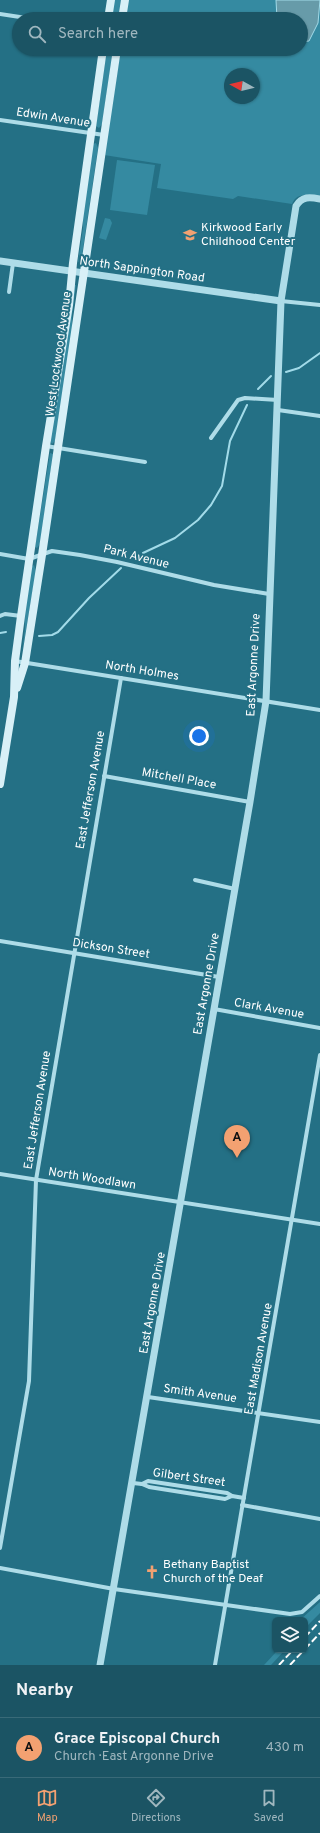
<!DOCTYPE html>
<meta charset="utf-8">
<style>
body{margin:0;font-family:Overpass,sans-serif;background:#285e6d;color:#f1f3f6}
.controls{position:absolute;right:12px;bottom:12px;display:grid;overflow:hidden;border-radius:6px;box-shadow:0 1px 3px #0004}
.controls button{width:36px;height:36px;display:grid;place-items:center;padding:0;border:0;border-bottom:1px solid #396a78;background:#1b5464;color:#f1f3f6;font:20px sans-serif}
.compass{position:absolute;left:224px;top:68px;width:36px;height:36px;border-radius:50%;background:#1b5464;box-shadow:0 1px 3px #0004;rotate:278deg}
.you{position:absolute;left:199px;top:736px;width:14px;height:14px;margin:-10px;border:3px solid #fff;border-radius:50%;background:#1a73e8;box-shadow:0 0 0 6px #1a73e833}
.badge{display:grid;place-items:center;width:26px;height:26px;border-radius:50%;background:#f3a171;color:#111;font-size:13px;font-weight:700}
.pin{position:absolute;translate:-50% -33px;filter:drop-shadow(0 1px 2px #0008)}
.pin::after{content:'';position:absolute;top:21px;width:14px;height:12px;background:inherit;clip-path:polygon(0 0,100% 0,50% 100%)}
.list{margin:0;padding:0;list-style:none}
h2{display:flex;justify-content:space-between;align-items:center;height:52px;margin:0;padding:0 16px;font-size:17px}
h2 small{font-size:13px;font-weight:400;color:#a0b7bf}
.list li{display:grid;grid-template-columns:26px 1fr auto;gap:12px;align-items:center;box-sizing:border-box;height:60px;padding:0 16px;border-top:1px solid #396a78}
.list b{display:block;font-size:15px;white-space:nowrap}
.list p{margin:0;font-size:13px;white-space:nowrap;color:#a0b7bf}
.list em{font-size:13px;font-style:normal;color:#a0b7bf}
.icon{flex:none;width:22px;height:22px;fill:none;stroke:currentColor;stroke-width:2;stroke-linecap:round;stroke-linejoin:round}
.map{position:relative;flex:none;width:320px;height:1665px;overflow:hidden}
.search{position:absolute;background:#1b5464;box-shadow:0 1px 3px #0004;left:12px;right:12px;top:12px;height:44px;display:flex;align-items:center;gap:10px;box-sizing:border-box;padding:0 14px;border-radius:22px;color:#a0b7bf;font-size:15px}
.sheet{height:112px;background:#1b5464}
nav{display:flex;justify-content:space-around;align-items:center;box-sizing:border-box;height:56px;border-top:1px solid #396a78;background:#1b5464;font-size:11px;color:#a0b7bf}
nav a{display:grid;justify-items:center;gap:2px}
nav .on{color:#f3a171}
.map>svg:first-child{display:block}
.green{fill:#358aa1;fill-rule:evenodd}
.water{fill:#679ba9;stroke:#a2dbe9}
.lines{fill:none;stroke-linecap:round;stroke-linejoin:round}
.stream{stroke:#a2dbe9;stroke-width:2}
.minor{stroke:#aedce8;stroke-width:4}
.tertiary{stroke:#aedce8;stroke-width:7}
.secondary{stroke:#d8f0f7;stroke-width:8}
.rail{stroke:#fff;stroke-width:2;stroke-dasharray:7 3;stroke-linecap:butt}
.labels{text-anchor:middle;dominant-baseline:central;stroke-width:4;stroke-linejoin:round;paint-order:stroke}
.street-label{font-size:12px;fill:#fff;stroke:#247085}
.poi-label{font-size:12px;fill:#fff;stroke:#247085;text-anchor:start}
</style>
<div class="map">
<svg width="320" height="1665" viewBox="0 0 320 1665">
<rect width="100%" height="100%" fill="#247085"/>
<g class="green">
<polygon points="114,0 121,0 118,19 111,19"/>
<path d="M128 0H320V197C309 196 297 191 292 204L238 196 233 199 157 188 161 164 104 155 121 49H301V19H125ZM230 74H254V98H230Z"/>
<polygon points="107,49 113,49 102,124 99,128 96,126"/>
<polygon points="96,143 98,148 81,262 78,262 83,228 83,209 93,144"/>
<polygon points="117,160 155,165 147,215 110,210"/>
<polygon points="105,218 110,219 112,223 106,240 99,238"/>
<polygon points="74,285 76,285 72,315 72,335 55,441 52,444 50,441"/>
<polygon points="50,453 53,454 40,544 37,548 35,547"/>
<polygon points="34,565 36,571 22,654 25,628 24,608 31,567"/>
<polygon points="320,1602 320,1613 305,1628 305,1620 300,1620"/>
<polygon points="278,1650 285,1650 271,1665 264,1665"/>
</g>
<polygon class="water" points="276,0 320,0 318,23 309,41 301,42 301,19 277,19"/>
<g class="lines">
<g class="stream">
<polyline points="286,372 299,368 320,353"/>
<polyline points="258,389 271,376"/>
<polyline points="143,553 175,538 198,520 211,505 222,486 230,441 247,405"/>
<polyline points="0,633 6,632"/>
<polyline points="39,636 52,635 58,632 89,598 121,568"/>
</g>
<g class="minor">
<polyline points="0,14 33,19"/>
<polyline points="0,120 104,135"/>
<polyline points="9,292 13,263"/>
<polyline points="281,301 320,305"/>
<polyline points="278,410 320,416"/>
<polyline points="211,438 238,400 245,398 278,400"/>
<polyline points="46,446 145,462"/>
<polyline points="0,554 29,559 52,551 80,555 117,562 214,585 269,594"/>
<polyline points="0,616 5,614 21,616"/>
<polyline points="15,661 320,710"/>
<polyline points="104,776 250,802"/>
<polyline points="195,880 235,889"/>
<polyline points="0,941 219,977"/>
<polyline points="214,1009 320,1028"/>
<polyline points="0,1174 320,1224"/>
<polyline points="148,1397 320,1422"/>
<polyline points="133,1483 142,1484 149,1487 225,1499 232,1496 244,1498"/>
<polyline points="142,1484 148,1481 227,1493 232,1496"/>
<polyline points="242,1505 320,1519"/>
<polyline points="0,1548 29,1381 36,1180 121,678"/>
<polyline points="0,1568 114,1589 290,1614 302,1612 320,1596"/>
<polyline points="215,1665 320,1055"/>
</g>
<g class="tertiary">
<polyline points="0,261 281,301"/>
<path d="M100 1665 250 802 266 701 281 301 296 206C302 196 310 197 320 199"/>
</g>
<g class="secondary">
<polyline points="108,19 111,0"/>
<polyline points="122,19 125,0"/>
<polyline points="17,688 25,663 42,555 117,49"/>
<polyline points="0,784 14,697 15,661 21,616 46,446 69,305 73,263 103,49"/>
</g>
<g class="rail">
<polyline points="305,1637 320,1621"/>
<polyline points="305,1649 320,1633"/>
<polyline points="279,1665 293,1650"/>
<polyline points="290,1665 304,1650"/>
</g>
</g>
<defs>
<g id="school-bare" transform="scale(1.08)"><path d="M0-5L7-2L0 1L-7-2ZM-4 1L0 2.5L4 1V4Q0 6-4 4Z" fill="#f3a171" stroke="#247085" stroke-width="2.5" paint-order="stroke"/></g>
<g id="church-bare" transform="scale(1.08)"><path d="M-1.2-6h2.4v3.5h3.3v2.4h-3.3V6h-2.4V-.1h-3.3v-2.4h3.3Z" fill="#f3a171" stroke="#247085" stroke-width="2.5" paint-order="stroke"/></g>
</defs>
<g fill-rule="evenodd">
<use href="#school-bare" x="190" y="235"/>
<use href="#church-bare" x="152" y="1572"/>
</g>
<g class="labels">
<g class="street-label">
<text transform="translate(53 118) rotate(9)">Edwin Avenue</text>
<text transform="translate(142 270) rotate(8)">North Sappington Road</text>
<text transform="translate(59 354) rotate(-82)">West Lockwood Avenue</text>
<text transform="translate(136 557) rotate(14)">Park Avenue</text>
<text transform="translate(254 665) rotate(-87)">East Argonne Drive</text>
<text transform="translate(142 671) rotate(9)">North Holmes</text>
<text transform="translate(179 779) rotate(10)">Mitchell Place</text>
<text transform="translate(91 790) rotate(-80)">East Jefferson Avenue</text>
<text transform="translate(111 949) rotate(9)">Dickson Street</text>
<text transform="translate(207 984) rotate(-80)">East Argonne Drive</text>
<text transform="translate(269 1009) rotate(10)">Clark Avenue</text>
<text transform="translate(38 1110) rotate(-81)">East Jefferson Avenue</text>
<text transform="translate(92 1179) rotate(9)">North Woodlawn</text>
<text transform="translate(153 1303) rotate(-80)">East Argonne Drive</text>
<text transform="translate(259 1359) rotate(-80)">East Madison Avenue</text>
<text transform="translate(200 1394) rotate(8)">Smith Avenue</text>
<text transform="translate(189 1478) rotate(8)">Gilbert Street</text>
</g>
<g class="poi-label">
<text x="201" y="228">Kirkwood Early<tspan x="201" dy="14">Childhood Center</tspan></text>
<text x="163" y="1565">Bethany Baptist<tspan x="163" dy="14">Church of the Deaf</tspan></text>
</g>
</g>
</svg>
<div class="controls">
<button><svg class="icon" aria-label="layers" viewBox="0 0 24 24"><path d="M12 4l9 5-9 5-9-5zM3 14l9 5 9-5"/></svg></button>
</div>
<svg class="compass" viewBox="-18 -18 36 36"><path d="M0-13l5 13h-10z" fill="#e53935"/><path d="M0 13l5-13h-10z" fill="#a0b7bf"/></svg>
<div class="you"></div>
<div class="pin badge" style="left:237px;top:1158px">A</div>
<div class="search"><svg class="icon" aria-label="search" viewBox="0 0 24 24"><circle cx="10" cy="10" r="6"/><path d="M15 15l6 6"/></svg>Search here</div>
</div>
<section class="sheet">
<h2>Nearby<small></small></h2>
<ul class="list">
<li><span class="badge">A</span><div><b>Grace Episcopal Church</b><p>Church · East Argonne Drive</p></div><em>430 m</em></li>
</ul>
</section>
<nav>
<a class="on"><svg class="icon" aria-label="map" viewBox="0 0 24 24"><path d="M3 6l6-2 6 2 6-2v14l-6 2-6-2-6 2zM9 4v14M15 6v14"/></svg>Map</a>
<a><svg class="icon" aria-label="directions" viewBox="0 0 24 24"><path d="M12 3l9 9-9 9-9-9zM9 14v-3h6M13 9l2 2-2 2"/></svg>Directions</a>
<a><svg class="icon" aria-label="saved" viewBox="0 0 24 24"><path d="M7 4h10v16l-5-4-5 4z"/></svg>Saved</a>
</nav>
